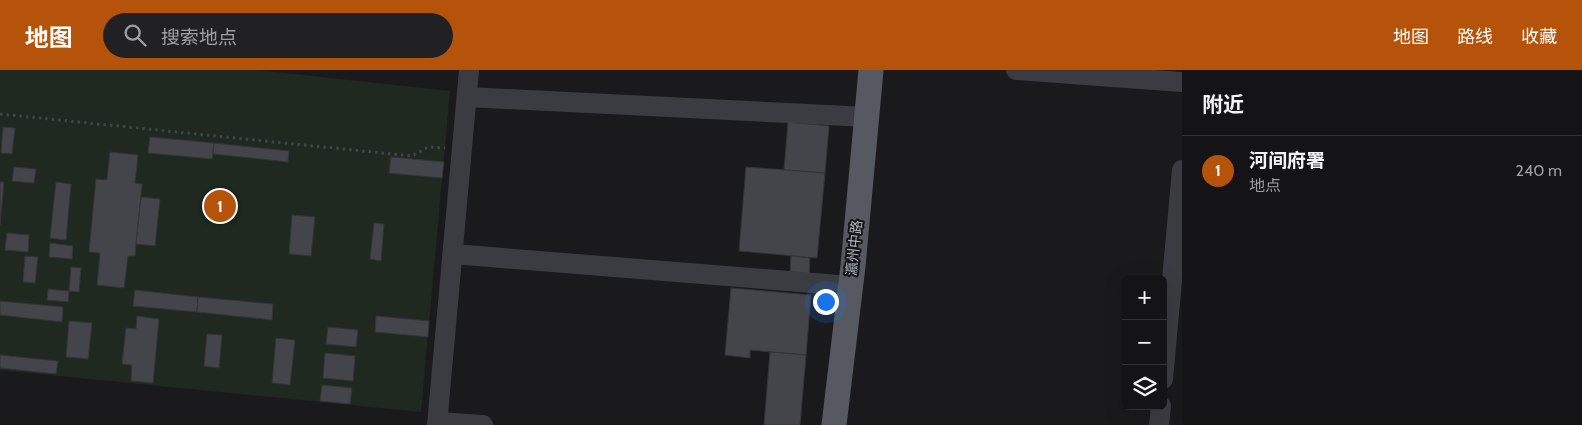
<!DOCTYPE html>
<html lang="zh">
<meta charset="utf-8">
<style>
body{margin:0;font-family:Cabin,"Noto Sans SC",sans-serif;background:#212123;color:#f1f3f6}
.controls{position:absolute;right:15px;bottom:15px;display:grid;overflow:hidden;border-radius:8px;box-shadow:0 5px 20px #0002}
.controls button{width:45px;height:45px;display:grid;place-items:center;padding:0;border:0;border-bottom:1px solid #333335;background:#141416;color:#f1f3f6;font:25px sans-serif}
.you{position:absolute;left:825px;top:231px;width:18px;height:18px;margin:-12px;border:4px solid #fff;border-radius:50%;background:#1a73e8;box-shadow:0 0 0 8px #1a73e833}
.badge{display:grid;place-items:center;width:32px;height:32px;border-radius:50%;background:#b45309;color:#fff;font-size:16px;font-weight:700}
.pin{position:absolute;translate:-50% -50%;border:2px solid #fff;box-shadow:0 1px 5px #0006}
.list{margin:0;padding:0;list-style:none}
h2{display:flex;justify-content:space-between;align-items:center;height:65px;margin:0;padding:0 20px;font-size:21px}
h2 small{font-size:16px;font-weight:400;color:#9d9ea1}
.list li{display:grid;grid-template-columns:32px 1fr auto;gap:15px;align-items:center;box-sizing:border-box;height:70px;padding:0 20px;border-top:1px solid #333335}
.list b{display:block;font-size:19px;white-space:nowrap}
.list p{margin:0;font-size:16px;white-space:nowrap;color:#9d9ea1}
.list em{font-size:16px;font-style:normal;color:#9d9ea1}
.icon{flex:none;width:28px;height:28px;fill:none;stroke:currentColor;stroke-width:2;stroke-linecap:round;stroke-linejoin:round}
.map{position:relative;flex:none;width:1182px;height:355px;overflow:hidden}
header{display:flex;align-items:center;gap:30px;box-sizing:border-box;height:70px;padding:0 25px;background:#b45309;color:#fff}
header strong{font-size:24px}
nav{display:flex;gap:28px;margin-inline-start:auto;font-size:18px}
.search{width:350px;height:45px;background:#212123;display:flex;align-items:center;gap:12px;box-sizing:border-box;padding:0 18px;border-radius:28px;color:#9d9ea1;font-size:19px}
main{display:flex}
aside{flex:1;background:#141416}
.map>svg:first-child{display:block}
.green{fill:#1f2920}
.building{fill:#44454a;stroke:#343439}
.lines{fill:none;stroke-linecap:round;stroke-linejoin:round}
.path{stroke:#414449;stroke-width:3;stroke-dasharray:2.5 4;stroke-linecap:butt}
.minor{stroke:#3b3c42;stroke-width:20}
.major{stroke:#565961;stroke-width:25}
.labels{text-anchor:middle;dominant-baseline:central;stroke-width:4;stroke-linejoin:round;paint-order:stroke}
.street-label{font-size:14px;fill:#acb2bd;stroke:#151518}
</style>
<header>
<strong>地图</strong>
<div class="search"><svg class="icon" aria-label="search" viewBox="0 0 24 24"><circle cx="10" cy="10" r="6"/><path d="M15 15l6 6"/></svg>搜索地点</div>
<nav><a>地图</a><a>路线</a><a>收藏</a></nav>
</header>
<main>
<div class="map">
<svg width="1182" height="355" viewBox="0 0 1182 355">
<rect width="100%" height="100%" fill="#1a1a1d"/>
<polygon class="green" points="0,0 257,0 450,21 421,342 0,300"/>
<g class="building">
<polygon points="788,52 829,56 825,103 784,100"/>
<polygon points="3,57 15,58 12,84 1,83"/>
<polygon points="150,67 214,73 212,89 148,83"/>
<polygon points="214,73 289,81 288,92 213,84"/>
<polygon points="110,82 138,85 135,113 142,114 135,186 128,186 124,218 97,215 100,183 89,182 96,109 107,110"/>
<polygon points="391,87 444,92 442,108 389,103"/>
<polygon points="14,97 36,99 34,113 12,111"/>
<polygon points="746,97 825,103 817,188 739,181"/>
<polygon points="0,112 4,112 0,155"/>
<polygon points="56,112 71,114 66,170 50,168"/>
<polygon points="141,127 160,129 155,176 136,174"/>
<polygon points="292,145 315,147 311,186 289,184"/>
<polygon points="374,153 384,154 381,191 370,189"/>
<polygon points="7,163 29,165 28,182 5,180"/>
<polygon points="50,173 73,176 72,189 49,187"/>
<polygon points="25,186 38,187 35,213 23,212"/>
<polygon points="791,186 810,188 809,204 790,203"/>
<polygon points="71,197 81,198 79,222 69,221"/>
<polygon points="731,218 811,225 806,285 750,280 750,288 725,285"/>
<polygon points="48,219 69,221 68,232 47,230"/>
<polygon points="135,220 198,227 197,242 133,236"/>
<polygon points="198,227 273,234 272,250 197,242"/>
<polygon points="0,231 63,237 62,252 0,245"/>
<polygon points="137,246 159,249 153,313 131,311 132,295 122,294 126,258 136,259"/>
<polygon points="376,246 429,251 428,267 375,262"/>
<polygon points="69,251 92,253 88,289 66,287"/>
<polygon points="328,257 358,260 356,277 326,274"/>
<polygon points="207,264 222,265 219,298 204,296"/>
<polygon points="276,268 295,270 290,315 272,313"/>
<polygon points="770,282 806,285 800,355 764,355"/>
<polygon points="325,283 355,286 353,311 323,308"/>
<polygon points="0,285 58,291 56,304 0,298"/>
<polygon points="322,315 352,318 350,334 320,331"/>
</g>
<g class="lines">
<polyline class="path" points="0,44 412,86 428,77 445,78"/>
<g class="minor">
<polyline points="1016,0 1182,12"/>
<polyline points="467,27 867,47"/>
<polyline points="453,184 850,216"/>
<polyline points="1163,309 1182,100"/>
<polyline points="438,352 483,355"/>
<polyline points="437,355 469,0"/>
<polyline points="1159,355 1161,336"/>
</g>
<polyline class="major" points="834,355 853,196 871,0"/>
</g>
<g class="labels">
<g class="street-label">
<text transform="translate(854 178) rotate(-84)">瀛州中路</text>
</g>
</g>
</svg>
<div class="controls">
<button>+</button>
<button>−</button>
<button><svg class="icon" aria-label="layers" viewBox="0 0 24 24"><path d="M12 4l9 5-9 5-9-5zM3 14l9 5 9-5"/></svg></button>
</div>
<div class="you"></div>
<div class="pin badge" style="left:220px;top:136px">1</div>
</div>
<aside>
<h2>附近<small></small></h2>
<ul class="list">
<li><span class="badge">1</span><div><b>河间府署</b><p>地点</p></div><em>240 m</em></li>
</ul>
</aside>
</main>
